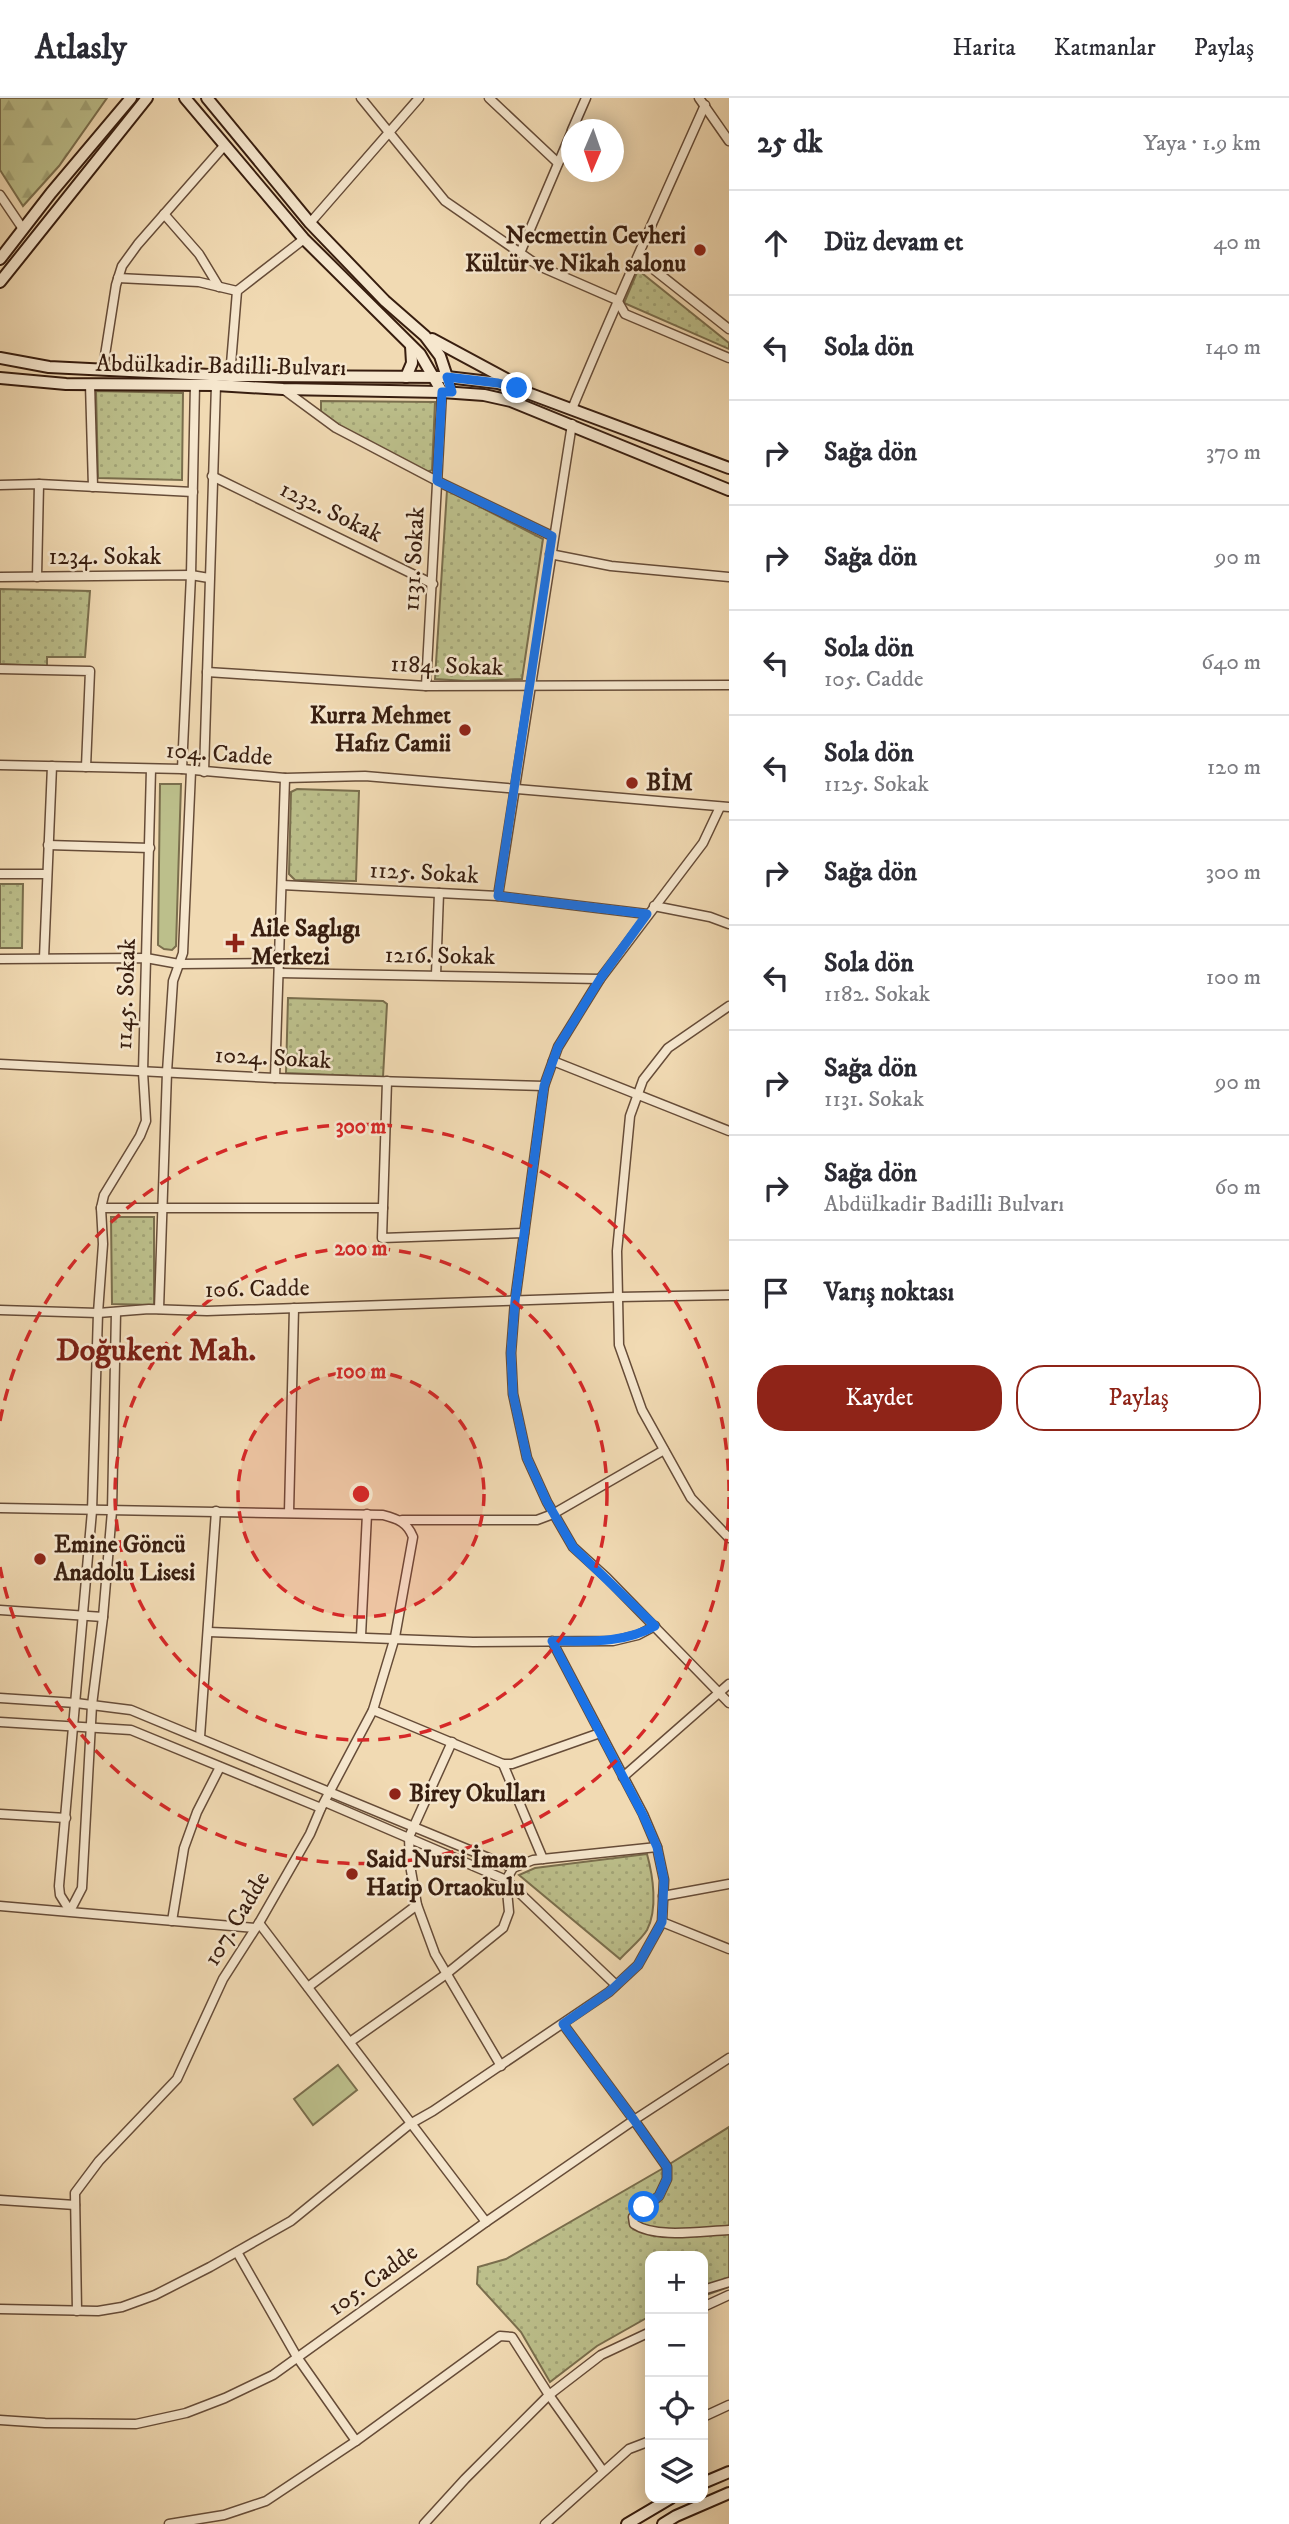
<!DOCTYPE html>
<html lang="tr">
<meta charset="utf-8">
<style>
body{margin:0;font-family:"IM FELL DW Pica",serif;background:#f7f7f7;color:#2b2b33}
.controls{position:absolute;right:21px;bottom:21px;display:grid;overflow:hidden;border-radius:14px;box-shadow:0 4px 18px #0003}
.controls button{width:63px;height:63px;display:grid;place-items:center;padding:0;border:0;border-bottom:2px solid #e1e1e2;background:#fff;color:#2b2b33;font:35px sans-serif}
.compass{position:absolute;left:561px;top:21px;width:63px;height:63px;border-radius:50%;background:#fff;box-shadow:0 4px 18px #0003;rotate:182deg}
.stop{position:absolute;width:21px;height:21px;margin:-16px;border:5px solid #1a73e8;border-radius:50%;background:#fff}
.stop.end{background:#1a73e8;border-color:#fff;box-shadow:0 2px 7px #0008}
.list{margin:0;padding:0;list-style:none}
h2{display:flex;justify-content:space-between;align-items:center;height:91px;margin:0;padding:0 28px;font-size:30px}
h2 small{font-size:23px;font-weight:400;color:#7c7c81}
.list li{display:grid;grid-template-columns:46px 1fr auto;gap:21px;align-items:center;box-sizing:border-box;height:105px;padding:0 28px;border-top:2px solid #e1e1e2}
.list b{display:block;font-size:26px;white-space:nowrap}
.list p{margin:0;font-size:23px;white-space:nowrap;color:#7c7c81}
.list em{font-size:23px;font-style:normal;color:#7c7c81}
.actions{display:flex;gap:14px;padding:21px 28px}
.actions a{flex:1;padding:16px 0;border:2px solid #8f2418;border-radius:28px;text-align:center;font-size:24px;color:#8f2418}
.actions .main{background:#8f2418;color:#fff}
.icon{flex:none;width:38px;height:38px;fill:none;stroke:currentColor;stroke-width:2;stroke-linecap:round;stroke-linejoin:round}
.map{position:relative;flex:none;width:729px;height:2426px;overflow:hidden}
header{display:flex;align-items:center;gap:42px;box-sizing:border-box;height:98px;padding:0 35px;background:#fff;border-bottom:2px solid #e1e1e2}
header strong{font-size:33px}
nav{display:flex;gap:38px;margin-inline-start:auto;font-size:24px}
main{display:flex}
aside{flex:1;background:#fff}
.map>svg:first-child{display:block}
.grass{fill:#bcbf8b;stroke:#7a6e4d;stroke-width:2}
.forest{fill:url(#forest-firs);stroke:#7a6e4d;stroke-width:2}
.park{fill:url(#park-dots);stroke:#7a6e4d;stroke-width:2}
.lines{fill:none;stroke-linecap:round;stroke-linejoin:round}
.street-casing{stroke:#664c38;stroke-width:11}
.secondary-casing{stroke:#371d0f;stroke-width:14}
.street{stroke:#f6e7ce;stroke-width:8}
.secondary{stroke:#f6e7ce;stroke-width:10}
.route{stroke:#1a73e8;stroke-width:9}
.ring{fill:none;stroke:#d62828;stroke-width:3.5;stroke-dasharray:12 9}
.poi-dot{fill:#8f2418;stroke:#f6e7ce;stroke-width:2.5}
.labels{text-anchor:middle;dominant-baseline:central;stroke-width:5;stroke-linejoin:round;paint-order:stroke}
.poi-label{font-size:24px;font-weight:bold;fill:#371d0f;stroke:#f6e7ce;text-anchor:start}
.street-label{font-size:24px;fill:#371d0f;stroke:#f6e7ce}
.district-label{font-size:32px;font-weight:bold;fill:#7a1f14;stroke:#f6e7ce}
.centre{fill:#d62828;stroke:#f6e7ce;stroke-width:3.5}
.ring-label{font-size:21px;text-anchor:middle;font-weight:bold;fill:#d62828;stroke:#f6e7ce;stroke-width:5;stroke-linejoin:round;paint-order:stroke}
</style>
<header>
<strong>Atlasly</strong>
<nav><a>Harita</a><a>Katmanlar</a><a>Paylaş</a></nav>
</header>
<main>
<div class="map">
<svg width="729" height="2426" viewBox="0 0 729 2426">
<defs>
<pattern id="forest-firs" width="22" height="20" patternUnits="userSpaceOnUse" patternTransform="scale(1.75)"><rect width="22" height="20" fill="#bcbf8b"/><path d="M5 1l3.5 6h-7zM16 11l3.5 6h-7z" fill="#a2a477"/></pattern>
<pattern id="park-dots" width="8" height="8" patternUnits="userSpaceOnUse" patternTransform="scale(1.75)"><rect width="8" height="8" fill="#bcbf8b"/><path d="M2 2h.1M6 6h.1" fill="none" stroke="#a2a477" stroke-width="1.8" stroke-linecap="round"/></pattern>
</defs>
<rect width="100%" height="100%" fill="#f1dab3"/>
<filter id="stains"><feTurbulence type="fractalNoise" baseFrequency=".00286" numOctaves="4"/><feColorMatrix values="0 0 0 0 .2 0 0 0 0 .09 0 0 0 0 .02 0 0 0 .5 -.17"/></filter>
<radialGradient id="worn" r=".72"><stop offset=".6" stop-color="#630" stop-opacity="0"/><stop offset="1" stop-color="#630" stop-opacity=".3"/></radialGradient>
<g class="grass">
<polygon points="160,686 181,686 176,848 172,852 164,851 158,847"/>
<polygon points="338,1967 357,1992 313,2027 294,2001"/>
</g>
<polygon class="forest" points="0,0 107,0 59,68 23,108 0,72"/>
<g class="park">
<polygon points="638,172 729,245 729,251 624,205"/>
<polygon points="96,293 183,295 182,382 98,380"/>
<polygon points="321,303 435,304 432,372 421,377 321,318"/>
<polygon points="447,392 543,441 522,581 467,583 435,581"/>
<polygon points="0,491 90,493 85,559 47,559 47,568 0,566"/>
<polygon points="297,691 359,693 356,783 295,782 289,776 291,694"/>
<polygon points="0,786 23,786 22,850 0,850"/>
<polygon points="288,900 383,903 387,906 383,979 286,975"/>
<polygon points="111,1119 154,1119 154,1207 112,1206"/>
<path d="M647 1756C653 1778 658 1811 647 1832 641 1842 628 1852 620 1861L519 1777 535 1770Z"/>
<polygon points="729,2029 729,2189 703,2198 703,2158 650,2158 650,2218 597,2248 550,2284 521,2234 477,2186 478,2169 506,2161 660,2072"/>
</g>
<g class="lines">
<g class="street-casing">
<g id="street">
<polyline points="361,0 445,103 539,168 617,202 625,216 729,260"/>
<polyline points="489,0 558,65"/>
<polyline points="699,0 729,43"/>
<polyline points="572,32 586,0"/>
<polyline points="0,97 23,131"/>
<polyline points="164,116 199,156 219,189"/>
<polyline points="310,125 419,0"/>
<polyline points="520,155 572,33"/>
<polyline points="638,159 729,231"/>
<polyline points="118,180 199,184 237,193"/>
<polyline points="103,270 116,187 122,168 138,146 224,48"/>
<polyline points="230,278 237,193 304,141"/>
<polyline points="90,286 93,389"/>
<polyline points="283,291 336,330 437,383 552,438"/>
<path d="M572 311C614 209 660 108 705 7"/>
<polyline points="212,378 433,486"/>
<polyline points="0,387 39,386 193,394"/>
<polyline points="550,456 611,468 729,479"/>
<polyline points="0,479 191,477 209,480"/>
<polyline points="37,479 39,386"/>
<polyline points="0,571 90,573 86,669"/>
<polyline points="207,574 426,588 729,587"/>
<polyline points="426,588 442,294"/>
<polyline points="0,667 182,671 285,680 365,678 729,709"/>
<polyline points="182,671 191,477 195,286"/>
<polyline points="204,674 216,287"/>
<polyline points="720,709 703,745 600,881 558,949 544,988 515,1203 511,1255 513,1296 527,1360 547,1404 573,1449 607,1480 729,1605"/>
<polyline points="48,747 150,750"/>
<polyline points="0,776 46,776"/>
<polyline points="282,787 498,798 647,816"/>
<polyline points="498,798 572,326"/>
<polyline points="654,808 710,819 729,826"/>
<polyline points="44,860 52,668"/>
<polyline points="0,861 146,860 179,866 280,865"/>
<polyline points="280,875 600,881"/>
<polyline points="436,877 439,795"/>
<polyline points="729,908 668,950 643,982 630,1018 617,1153 619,1247 642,1312 691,1400 729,1440"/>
<polyline points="553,963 729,1033"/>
<polyline points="0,966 275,980 544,988"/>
<polyline points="275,980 285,680"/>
<polyline points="387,983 382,1140 524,1135"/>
<polyline points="101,1110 104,1097 140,1038 146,1023 143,974 151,671"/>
<polyline points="159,1211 167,974 173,883 183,855 191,673"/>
<polyline points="0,1212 98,1215 149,1211 207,1213 618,1199 729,1197"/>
<polyline points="116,1214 112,1413 103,1519 92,1607 82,1790 70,1813 60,1797 59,1788 92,1413 98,1215 103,1146 101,1110 383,1110"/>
<path d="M0 1410 383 1417C398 1421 407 1424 413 1439L395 1539 373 1612 321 1710 310 1736 259 1825 223 1881 177 1981 99 2063 75 2095 77 2213"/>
<polyline points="289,1414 294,1210"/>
<polyline points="402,1422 537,1422 553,1416 664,1352"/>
<polyline points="0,1512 103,1519"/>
<polyline points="209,1534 473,1544 613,1543 638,1537 655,1528"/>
<polyline points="361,1538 367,1416"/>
<polyline points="0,1600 76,1605 131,1612 513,1770"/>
<polyline points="373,1612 503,1666 512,1666 600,1635"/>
<polyline points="0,1624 131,1632 321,1710"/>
<polyline points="200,1639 216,1413"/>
<polyline points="452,1644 409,1739 410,1767 417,1807 435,1856 501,1968"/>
<polyline points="503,1666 543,1761"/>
<polyline points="623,1679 729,1586"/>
<polyline points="325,1704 506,1782 616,1887"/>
<polyline points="0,1716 66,1720"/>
<polyline points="663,1798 729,1786"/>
<polyline points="0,1808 255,1830"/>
<polyline points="172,1823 184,1750 197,1714 220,1669"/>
<polyline points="662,1824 729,1851"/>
<polyline points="259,1825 486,2124"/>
<polyline points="308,1889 417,1807"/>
<path d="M563 1926 634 2022 667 2069V2081L659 2098 633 2119 634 2126C656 2141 702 2133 729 2132"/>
<polyline points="350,1944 445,1877 503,1830 509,1814 506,1782 513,1770 533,1762 657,1749"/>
<polyline points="0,2102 75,2107"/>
<polyline points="237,2154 297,2259 356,2343"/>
<polyline points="703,2192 729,2184"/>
<polyline points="703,2209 729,2197"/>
<polyline points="0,2211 98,2213 122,2209 155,2197 210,2169 291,2123 410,2026 433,2013 609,1894 638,1867 662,1824 664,1782 657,1749 643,1716 552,1543"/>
<polyline points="703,2319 729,2307"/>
<polyline points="0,2322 45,2325 136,2326 186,2315 225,2300 273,2277 486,2124 634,2022 729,1960"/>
<polyline points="169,2426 224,2417 266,2403 356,2343 500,2238 512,2239 549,2297 603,2373"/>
<polyline points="424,2426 465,2381 549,2297 601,2257 650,2234"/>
<polyline points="545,2426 629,2351 650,2343"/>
</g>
</g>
<g class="secondary-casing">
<g id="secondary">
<polyline points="185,0 304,141 420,256 442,294 484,297 511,303 729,392"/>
<polyline points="207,0 310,125 385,203 425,238 440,258 449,285"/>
<polyline points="0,161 51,95 131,0"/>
<polyline points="0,184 147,0"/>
<polyline points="432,241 510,283"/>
<polyline points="0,260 49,269 230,278 447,279 498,285 517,291 729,370"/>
<polyline points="406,279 412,265 411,248"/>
<polyline points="0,280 66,286 216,287 283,291 442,294"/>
<polyline points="703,2385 729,2374"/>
<polyline points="627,2426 671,2400"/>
<polyline points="663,2426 676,2418 729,2395"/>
</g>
</g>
<use href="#street" class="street"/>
<use href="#secondary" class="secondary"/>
</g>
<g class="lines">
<path class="route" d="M517 290 498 285 447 279 452 294H442L437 383 552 438 498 798 647 816 600 881 558 949 544 988 515 1203 511 1255 513 1296 527 1360 547 1404 573 1449 655 1528C622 1546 589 1543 552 1543L643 1717 657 1749 664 1782 662 1824 638 1867 609 1894 563 1926 634 2022 667 2069V2081L659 2098 644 2109"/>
</g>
<circle cx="361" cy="1396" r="123" fill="#d62828" fill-opacity=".12"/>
<g class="ring">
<circle cx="361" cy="1396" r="123"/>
<circle cx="361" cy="1396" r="246"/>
<path d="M729 1399A368 368 0 0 1 0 1469M0 1323A368 368 0 0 1 729 1393"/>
</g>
<g class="poi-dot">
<circle cx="700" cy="152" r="7"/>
<circle cx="465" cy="632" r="7"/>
<circle cx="632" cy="685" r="7"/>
<path d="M231.5 834.5h7v7h7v7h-7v7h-7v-7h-7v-7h7z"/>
<circle cx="40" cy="1461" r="7"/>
<circle cx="395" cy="1696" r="7"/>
<circle cx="352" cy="1776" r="7"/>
</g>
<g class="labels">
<g class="poi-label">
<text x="686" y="138" text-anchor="end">Necmettin Cevheri<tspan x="686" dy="28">Kültür ve Nikah salonu</tspan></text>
<text x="451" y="618" text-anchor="end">Kurra Mehmet<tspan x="451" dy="28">Hafız Camii</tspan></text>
<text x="646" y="685">BİM</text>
<text x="251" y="831">Aile Saglıgı<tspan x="251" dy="28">Merkezi</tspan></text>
<text x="54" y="1447">Emine Göncü<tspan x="54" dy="28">Anadolu Lisesi</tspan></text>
<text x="409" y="1696">Birey Okulları</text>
<text x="366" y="1762">Said Nursi İmam<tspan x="366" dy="28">Hatip Ortaokulu</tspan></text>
</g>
<g class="street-label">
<text transform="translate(221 268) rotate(1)">Abdülkadir Badilli Bulvarı</text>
<text transform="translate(331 414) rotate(26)">1232. Sokak</text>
<text x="105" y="459">1234. Sokak</text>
<text transform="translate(414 461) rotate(-87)">1131. Sokak</text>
<text transform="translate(447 568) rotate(2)">1184. Sokak</text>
<text transform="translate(219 656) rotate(4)">104. Cadde</text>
<text transform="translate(424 775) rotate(3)">1125. Sokak</text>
<text transform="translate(440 858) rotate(1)">1216. Sokak</text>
<text transform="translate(126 896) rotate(-88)">1145. Sokak</text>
<text transform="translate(273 960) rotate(3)">1024. Sokak</text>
<text transform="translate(257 1191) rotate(-1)">106. Cadde</text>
<text transform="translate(237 1821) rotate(-59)">107. Cadde</text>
<text transform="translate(373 2182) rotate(-36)">105. Cadde</text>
</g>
<g class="district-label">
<text x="156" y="1253">Doğukent Mah.</text>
</g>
</g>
<circle cx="361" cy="1396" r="10" class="centre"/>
<g class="ring-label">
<text x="361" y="1035">300 m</text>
<text x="361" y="1157">200 m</text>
<text x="361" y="1280">100 m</text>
</g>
<rect width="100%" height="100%" filter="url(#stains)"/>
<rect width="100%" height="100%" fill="url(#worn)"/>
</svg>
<div class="controls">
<button>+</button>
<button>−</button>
<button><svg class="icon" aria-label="locate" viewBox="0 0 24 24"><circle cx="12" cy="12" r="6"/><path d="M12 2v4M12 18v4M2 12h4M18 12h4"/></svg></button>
<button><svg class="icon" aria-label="layers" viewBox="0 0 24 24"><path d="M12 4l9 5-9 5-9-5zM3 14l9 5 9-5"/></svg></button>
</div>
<svg class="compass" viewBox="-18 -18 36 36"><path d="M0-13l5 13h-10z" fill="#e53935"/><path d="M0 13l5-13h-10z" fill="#7c7c81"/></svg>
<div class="stop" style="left:644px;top:2109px"></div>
<div class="stop end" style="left:517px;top:290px"></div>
</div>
<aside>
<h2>25 dk<small>Yaya · 1.9 km</small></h2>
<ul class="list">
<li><svg class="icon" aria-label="ahead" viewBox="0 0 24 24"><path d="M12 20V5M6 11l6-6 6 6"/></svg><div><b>Düz devam et</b></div><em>40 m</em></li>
<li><svg class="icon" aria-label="left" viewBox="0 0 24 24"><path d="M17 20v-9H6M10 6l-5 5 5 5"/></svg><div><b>Sola dön</b></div><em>140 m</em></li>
<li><svg class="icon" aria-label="right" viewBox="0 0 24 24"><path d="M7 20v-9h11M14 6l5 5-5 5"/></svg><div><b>Sağa dön</b></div><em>370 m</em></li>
<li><svg class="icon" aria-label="right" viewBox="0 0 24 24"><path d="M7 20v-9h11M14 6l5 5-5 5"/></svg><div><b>Sağa dön</b></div><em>90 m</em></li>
<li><svg class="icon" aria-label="left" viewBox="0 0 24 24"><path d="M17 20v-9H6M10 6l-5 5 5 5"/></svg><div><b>Sola dön</b><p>105. Cadde</p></div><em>640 m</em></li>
<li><svg class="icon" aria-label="left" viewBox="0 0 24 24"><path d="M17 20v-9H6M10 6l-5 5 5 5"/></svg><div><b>Sola dön</b><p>1125. Sokak</p></div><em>120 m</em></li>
<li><svg class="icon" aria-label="right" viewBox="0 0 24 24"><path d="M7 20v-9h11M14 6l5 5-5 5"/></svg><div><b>Sağa dön</b></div><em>300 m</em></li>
<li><svg class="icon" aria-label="left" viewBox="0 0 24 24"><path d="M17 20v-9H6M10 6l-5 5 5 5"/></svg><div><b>Sola dön</b><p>1182. Sokak</p></div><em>100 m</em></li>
<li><svg class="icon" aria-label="right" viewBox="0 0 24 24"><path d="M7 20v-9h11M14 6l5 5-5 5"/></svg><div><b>Sağa dön</b><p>1131. Sokak</p></div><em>90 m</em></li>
<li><svg class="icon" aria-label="right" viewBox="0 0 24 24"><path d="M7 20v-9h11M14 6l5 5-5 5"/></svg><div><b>Sağa dön</b><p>Abdülkadir Badilli Bulvarı</p></div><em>60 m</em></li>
<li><svg class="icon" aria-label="arrive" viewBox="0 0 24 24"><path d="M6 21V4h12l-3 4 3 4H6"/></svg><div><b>Varış noktası</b></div></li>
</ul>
<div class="actions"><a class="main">Kaydet</a><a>Paylaş</a></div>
</aside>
</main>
